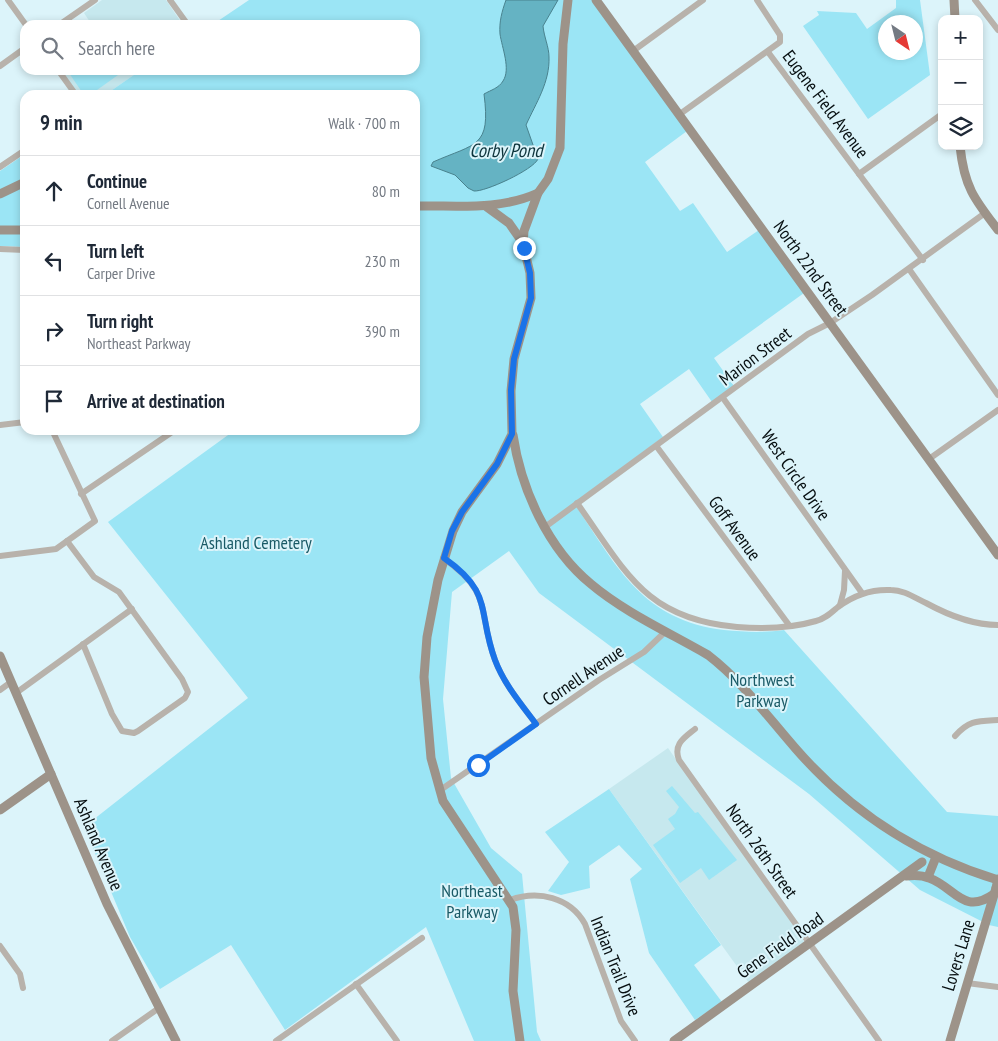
<!DOCTYPE html>
<meta charset="utf-8">
<style>
body{margin:0;font-family:"PT Sans Narrow",sans-serif;background:#f2f2f3;color:#1f2937}
.controls{position:absolute;right:15px;top:15px;display:grid;overflow:hidden;border-radius:10px;box-shadow:0 2px 8px #0003}
.controls button{width:45px;height:45px;display:grid;place-items:center;padding:0;border:0;border-bottom:1px solid #e0e1e3;background:#fff;color:#1f2937;font:25px sans-serif}
.compass{position:absolute;left:878px;top:15px;width:45px;height:45px;border-radius:50%;background:#fff;box-shadow:0 2px 8px #0003;rotate:145deg}
.stop{position:absolute;width:15px;height:15px;margin:-11px;border:4px solid #1a73e8;border-radius:50%;background:#fff}
.stop.end{background:#1a73e8;border-color:#fff;box-shadow:0 1px 5px #0008}
.list{margin:0;padding:0;list-style:none}
h2{display:flex;justify-content:space-between;align-items:center;height:65px;margin:0;padding:0 20px;font-size:21px}
h2 small{font-size:16px;font-weight:400;color:#747a83}
.list li{display:grid;grid-template-columns:32px 1fr auto;gap:15px;align-items:center;box-sizing:border-box;height:70px;padding:0 20px;border-top:1px solid #e0e1e3}
.list b{display:block;font-size:19px;white-space:nowrap}
.list p{margin:0;font-size:16px;white-space:nowrap;color:#747a83}
.list em{font-size:16px;font-style:normal;color:#747a83}
.icon{flex:none;width:28px;height:28px;fill:none;stroke:currentColor;stroke-width:2;stroke-linecap:round;stroke-linejoin:round}
.map{position:relative;flex:none;width:998px;height:1041px;overflow:hidden}
.search{position:absolute;background:#fff;box-shadow:0 2px 8px #0003;left:20px;top:20px;width:400px;height:55px;display:flex;align-items:center;gap:12px;box-sizing:border-box;padding:0 18px;border-radius:15px;color:#747a83;font-size:19px}
.panel{position:absolute;background:#fff;box-shadow:0 2px 8px #0003;left:20px;top:90px;width:400px;height:345px;border-radius:15px}
.map>svg:first-child{display:block}
.built{fill:#c6e8ee}
.green{fill:#9be5f5;fill-rule:evenodd}
.water{fill:#65b3c3;stroke:#49828e}
.lines{fill:none;stroke-linecap:round;stroke-linejoin:round}
.street{stroke:#b8b2ab;stroke-width:6}
.secondary{stroke:#9d9389;stroke-width:9}
.secondary-bridge{stroke:#9d9389;stroke-width:9}
.route{stroke:#1a73e8;stroke-width:6}
.labels{text-anchor:middle;dominant-baseline:central;stroke-width:4;stroke-linejoin:round;paint-order:stroke}
.street-label{font-size:18px;fill:#070f11;stroke:#dcf4fa}
.park-label{font-size:18px;fill:#195a66;stroke:#dcf4fa}
.water-label{font-size:19px;font-style:italic;fill:#0e343c;stroke:#dcf4fa}
</style>
<div class="map">
<svg width="998" height="1041" viewBox="0 0 998 1041">
<rect width="100%" height="100%" fill="#dcf4fa"/>
<g class="built">
<polygon points="102,0 166,0 183,25 92,25 84,13"/>
<polygon points="64,70 141,70 105,95 79,95 62,71"/>
<polygon points="668,748 803,939 804,943 749,983 609,789"/>
</g>
<g class="green">
<path d="M249 0H592L687 131 645 162 680 211 693 203 727 252 759 230 804 293 714 358 734 386 712 402 689 369 640 404 663 437 574 503C616 565 641 620 724 630 745 632 763 633 784 630L947 812 998 816V927L989 925 920 890 809 794 539 593 509 551 452 592 443 699 451 778 491 848 522 874 537 1032 541 1041H474L426 927 285 1030 231 945 160 989 130 937 84 827 248 698 108 522 235 430H415V95H105L141 70H415V25H212Z"/>
<path d="M896 0H920L930 75 868 119 803 26 819 15 817 11 856 13 867 29 896 8ZM886 22H916V52H886Z"/>
<polygon points="74,70 125,70 90,95 84,95 69,73"/>
<polygon points="25,154 25,247 0,246 0,171"/>
<polygon points="672,786 695,813 698,812 737,860 709,880 701,868 680,883 653,845 675,829 668,819 675,814 679,807 666,791"/>
<polygon points="609,789 721,945 694,965 722,1002 695,1020 649,953 630,879 642,869 619,845 589,866 590,888 561,895 548,891 569,862 545,832"/>
</g>
<path class="water" d="M506 0H558L543 26C544 37 549 47 549 57 550 82 536 103 526 125L538 159C533 170 485 192 474 191L468 188 455 175 431 166 433 162C476 143 491 148 484 94 491 90 499 88 503 81 511 69 502 48 500 34 499 22 502 11 506 0Z"/>
<g class="lines">
<g class="street">
<polyline points="8,0 26,25"/>
<polyline points="170,0 188,25"/>
<polyline points="975,0 998,30"/>
<polyline points="59,25 95,0"/>
<polyline points="633,51 703,0"/>
<polyline points="768,52 859,174 942,114"/>
<polyline points="0,66 25,48"/>
<polyline points="58,70 76,95"/>
<polyline points="680,114 780,42 780,35 757,0"/>
<polyline points="0,167 25,150"/>
<polyline points="859,174 923,260"/>
<polyline points="0,249 25,250"/>
<polyline points="909,269 998,395"/>
<polyline points="723,398 862,593"/>
<polyline points="0,425 25,422"/>
<polyline points="657,447 789,625"/>
<polyline points="929,459 998,410"/>
<polyline points="81,494 175,430"/>
<path d="M577 503C626 572 645 619 737 627 763 629 792 628 816 621 825 619 831 613 838 607 854 595 872 589 891 590 904 590 915 598 926 603 948 615 973 625 998 625"/>
<polyline points="545,527 808,334 830,323 872,295 985,213"/>
<polyline points="67,541 94,577 119,592 182,679 188,692 185,698 138,731 134,733 122,731 112,714 83,644"/>
<polyline points="0,556 56,549 95,521 52,430"/>
<path d="M443 558C494 593 477 611 495 660 504 684 521 704 536 724"/>
<polyline points="840,605 844,590 845,571"/>
<polyline points="0,690 11,682"/>
<polyline points="16,693 132,609"/>
<path d="M695 729C684 738 673 744 679 760L879 1041"/>
<path d="M955 736C969 720 978 721 998 720"/>
<polyline points="439,791 599,680 644,652 666,631"/>
<path d="M510 900C538 890 570 897 585 924L621 1021 635 1041"/>
<polyline points="0,946 20,974 23,988"/>
<polyline points="967,983 998,987"/>
<polyline points="356,984 397,1041"/>
<polyline points="112,1041 159,1008"/>
<polyline points="276,1041 422,938"/>
</g>
<g class="secondary">
<polyline points="596,0 998,555"/>
<polyline points="954,0 955,19"/>
<path d="M960 146C964 186 974 199 998 230"/>
<polyline points="0,194 25,182"/>
<path d="M415 206C457 205 498 211 538 193"/>
<polyline points="487,207 509,223 523,243"/>
<polyline points="0,230 25,230"/>
<path d="M513 435C521 489 548 549 591 584 624 612 670 633 708 655 743 682 767 716 796 749 851 812 919 856 998 880"/>
<polyline points="0,656 107,904 176,1041"/>
<polyline points="0,810 51,774"/>
<path d="M906 876C914 875 922 875 929 878 955 887 963 916 994 894"/>
<polyline points="928,877 936,857"/>
<polyline points="520,1041 513,991 516,930 513,907 443,801 431,758 424,677 427,637 438,580 453,531 462,512 497,464 512,434 511,391 514,359 531,298 530,273 523,244 524,231 538,193 548,179 560,148 563,44 568,0"/>
<polyline points="674,1041 922,862"/>
<polyline points="950,1041 996,888"/>
</g>
<polyline class="secondary-bridge" points="996,888 998,879"/>
</g>
<g class="lines">
<path class="route" d="M478 765 536 724C521 704 504 684 495 660 477 611 494 593 444 558L452 531 462 512 497 464 512 434 511 390 514 359 531 298 530 273 524 248"/>
</g>
<g class="labels">
<g class="street-label">
<text transform="translate(826 104) rotate(53)">Eugene Field Avenue</text>
<text transform="translate(811 268) rotate(54)">North 22nd Street</text>
<text transform="translate(755 356) rotate(-37)">Marion Street</text>
<text transform="translate(796 475) rotate(55)">West Circle Drive</text>
<text transform="translate(735 528) rotate(54)">Goff Avenue</text>
<text transform="translate(583 675) rotate(-34)">Cornell Avenue</text>
<text transform="translate(99 844) rotate(67)">Ashland Avenue</text>
<text transform="translate(762 851) rotate(55)">North 26th Street</text>
<text transform="translate(780 945) rotate(-35)">Gene Field Road</text>
<text transform="translate(958 955) rotate(-73)">Lovers Lane</text>
<text transform="translate(616 966) rotate(68)">Indian Trail Drive</text>
</g>
<g class="park-label">
<text x="256" y="542">Ashland Cemetery</text>
<text x="762" y="679">Northwest<tspan x="762" dy="21">Parkway</tspan></text>
<text x="472" y="890">Northeast<tspan x="472" dy="21">Parkway</tspan></text>
</g>
<g class="water-label">
<text x="506" y="150">Corby Pond</text>
</g>
</g>
</svg>
<div class="controls">
<button>+</button>
<button>−</button>
<button><svg class="icon" aria-label="layers" viewBox="0 0 24 24"><path d="M12 4l9 5-9 5-9-5zM3 14l9 5 9-5"/></svg></button>
</div>
<svg class="compass" viewBox="-18 -18 36 36"><path d="M0-13l5 13h-10z" fill="#e53935"/><path d="M0 13l5-13h-10z" fill="#747a83"/></svg>
<div class="stop" style="left:478px;top:765px"></div>
<div class="stop end" style="left:524px;top:248px"></div>
<div class="search"><svg class="icon" aria-label="search" viewBox="0 0 24 24"><circle cx="10" cy="10" r="6"/><path d="M15 15l6 6"/></svg>Search here</div>
<section class="panel">
<h2>9 min<small>Walk · 700 m</small></h2>
<ul class="list">
<li><svg class="icon" aria-label="ahead" viewBox="0 0 24 24"><path d="M12 20V5M6 11l6-6 6 6"/></svg><div><b>Continue</b><p>Cornell Avenue</p></div><em>80 m</em></li>
<li><svg class="icon" aria-label="left" viewBox="0 0 24 24"><path d="M17 20v-9H6M10 6l-5 5 5 5"/></svg><div><b>Turn left</b><p>Carper Drive</p></div><em>230 m</em></li>
<li><svg class="icon" aria-label="right" viewBox="0 0 24 24"><path d="M7 20v-9h11M14 6l5 5-5 5"/></svg><div><b>Turn right</b><p>Northeast Parkway</p></div><em>390 m</em></li>
<li><svg class="icon" aria-label="arrive" viewBox="0 0 24 24"><path d="M6 21V4h12l-3 4 3 4H6"/></svg><div><b>Arrive at destination</b></div></li>
</ul>
</section>
</div>
